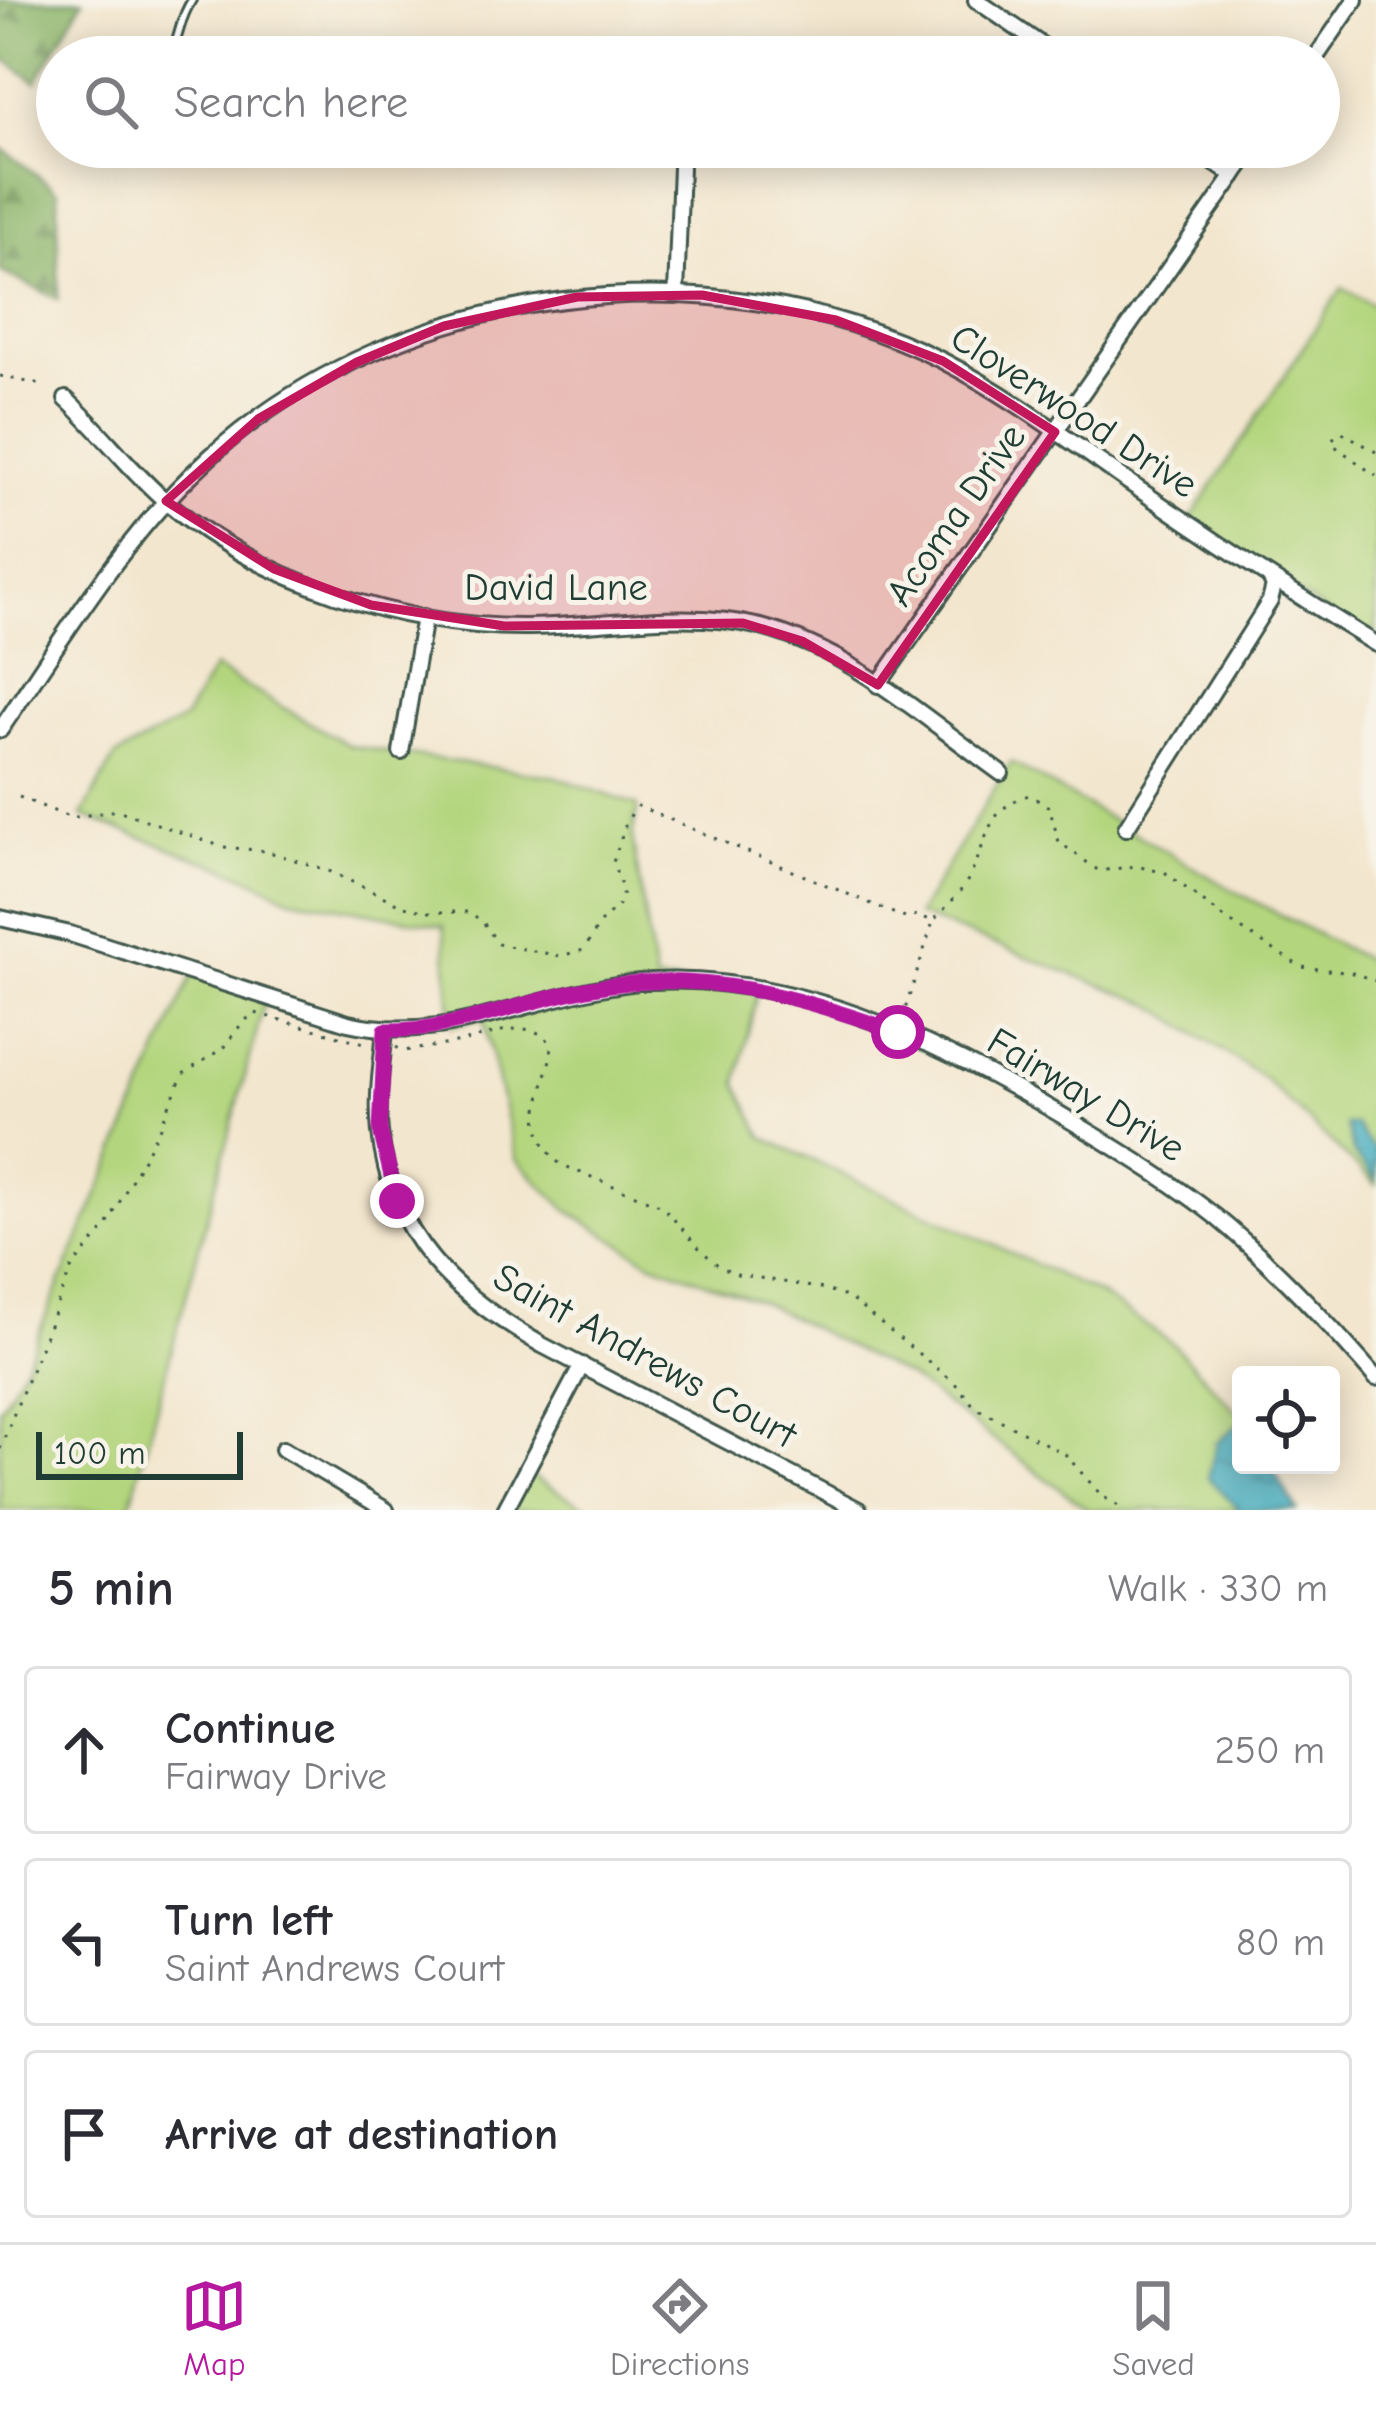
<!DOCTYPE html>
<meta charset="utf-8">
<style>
body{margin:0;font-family:"Comic Neue",sans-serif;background:#f7f7f7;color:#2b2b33}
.controls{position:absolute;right:36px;bottom:36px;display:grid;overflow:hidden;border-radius:12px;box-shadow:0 6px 30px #0003}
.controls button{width:108px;height:108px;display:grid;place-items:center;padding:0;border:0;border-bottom:3px solid #e1e1e2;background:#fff;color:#2b2b33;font:60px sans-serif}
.scale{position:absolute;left:36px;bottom:30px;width:207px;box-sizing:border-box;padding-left:12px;border:6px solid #1f3d34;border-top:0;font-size:33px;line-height:42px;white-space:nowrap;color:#1f3d34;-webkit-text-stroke:9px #f7f3e8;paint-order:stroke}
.stop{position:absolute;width:36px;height:36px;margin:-27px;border:9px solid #b5179e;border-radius:50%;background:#fff}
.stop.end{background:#b5179e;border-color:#fff;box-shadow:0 3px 12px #0008}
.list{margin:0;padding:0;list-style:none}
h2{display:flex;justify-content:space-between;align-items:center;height:156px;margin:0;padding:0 48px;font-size:51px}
h2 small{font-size:39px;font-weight:400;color:#7c7c81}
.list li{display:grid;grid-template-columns:78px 1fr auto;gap:36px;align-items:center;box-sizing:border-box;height:168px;margin:0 24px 24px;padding:0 24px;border:3px solid #e1e1e2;border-radius:12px}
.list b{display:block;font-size:45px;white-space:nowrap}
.list p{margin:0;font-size:39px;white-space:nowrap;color:#7c7c81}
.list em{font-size:39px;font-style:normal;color:#7c7c81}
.icon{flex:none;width:66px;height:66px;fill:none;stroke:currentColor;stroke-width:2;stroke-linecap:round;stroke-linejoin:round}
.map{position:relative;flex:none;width:1376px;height:1510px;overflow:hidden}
.search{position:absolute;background:#fff;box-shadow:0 6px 30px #0003;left:36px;right:36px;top:36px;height:132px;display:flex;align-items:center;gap:30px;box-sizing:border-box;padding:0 42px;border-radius:66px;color:#7c7c81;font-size:45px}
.sheet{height:732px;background:#fff}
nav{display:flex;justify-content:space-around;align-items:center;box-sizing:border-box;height:168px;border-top:3px solid #e1e1e2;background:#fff;font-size:33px;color:#7c7c81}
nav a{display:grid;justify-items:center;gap:6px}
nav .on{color:#b5179e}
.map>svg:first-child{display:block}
.grass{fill:#b3d57d;stroke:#698958;stroke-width:3}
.forest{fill:url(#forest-firs);stroke:#567a50;stroke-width:3}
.water{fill:url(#water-ripples);stroke:#2f7479;stroke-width:3}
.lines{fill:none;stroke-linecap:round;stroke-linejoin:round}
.lane-casing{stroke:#3f564b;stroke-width:12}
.street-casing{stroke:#3f564b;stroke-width:20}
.path{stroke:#3f564b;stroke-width:3;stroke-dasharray:3 9;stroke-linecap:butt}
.lane{stroke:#fff;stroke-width:6}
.street{stroke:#fff;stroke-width:14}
.route{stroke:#b5179e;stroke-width:15}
.marked{fill:#c2185b;fill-opacity:0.2;stroke:#c2185b;stroke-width:9;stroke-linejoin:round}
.labels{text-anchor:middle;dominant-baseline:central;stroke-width:10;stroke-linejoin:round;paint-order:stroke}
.street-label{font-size:39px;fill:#1f3d34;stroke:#f7f3e8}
</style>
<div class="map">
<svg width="1376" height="1510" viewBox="0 0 1376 1510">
<defs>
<pattern id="forest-firs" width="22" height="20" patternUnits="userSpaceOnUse" patternTransform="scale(3)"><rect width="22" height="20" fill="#8eb66c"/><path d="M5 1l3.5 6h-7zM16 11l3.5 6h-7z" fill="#73955a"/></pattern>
<pattern id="water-ripples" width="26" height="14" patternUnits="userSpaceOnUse" patternTransform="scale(3)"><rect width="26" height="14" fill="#3fabbe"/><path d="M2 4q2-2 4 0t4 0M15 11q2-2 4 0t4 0" fill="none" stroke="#348c9b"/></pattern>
</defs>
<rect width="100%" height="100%" fill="#f7f3e8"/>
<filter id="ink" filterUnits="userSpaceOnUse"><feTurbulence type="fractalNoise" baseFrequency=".00833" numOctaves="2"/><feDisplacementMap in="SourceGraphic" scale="24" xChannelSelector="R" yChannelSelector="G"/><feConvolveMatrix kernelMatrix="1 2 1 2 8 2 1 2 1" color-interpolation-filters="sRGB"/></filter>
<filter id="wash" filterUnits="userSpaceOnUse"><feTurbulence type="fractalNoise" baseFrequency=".004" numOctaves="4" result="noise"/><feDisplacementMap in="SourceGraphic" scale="48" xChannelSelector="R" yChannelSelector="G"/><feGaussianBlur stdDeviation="2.7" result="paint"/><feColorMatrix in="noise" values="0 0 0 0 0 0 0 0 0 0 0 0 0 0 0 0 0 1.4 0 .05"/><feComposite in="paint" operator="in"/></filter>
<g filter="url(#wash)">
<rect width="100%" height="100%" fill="#f3e6ce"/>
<g class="grass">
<polygon points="1342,288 1376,307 1376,644 1188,523"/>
<polygon points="214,668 350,746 557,777 638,806 632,836 655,981 758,988 737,1083 763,1137 1099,1294 1172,1343 1241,1416 1241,1465 1270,1465 1297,1510 1089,1510 910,1378 759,1301 652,1263 567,1210 516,1159 483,1018 452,1026 444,926 291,898 238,873 82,816 115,757 184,719"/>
<polygon points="1011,762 1229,888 1376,965 1376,1185 1262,1077 1151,1004 917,915"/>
<polygon points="193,973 266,996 129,1510 0,1510 0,1408 25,1365"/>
<polygon points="525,1473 592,1510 505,1510"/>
</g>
<g class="forest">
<polygon points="0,0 83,0 36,82 0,56"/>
<polygon points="0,147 58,191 58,299 0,271"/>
</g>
<g class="water">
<polygon points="1346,1125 1355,1125 1376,1153 1376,1180 1353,1152"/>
<polygon points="1241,1422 1241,1465 1270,1465 1297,1510 1239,1510 1208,1478 1217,1442"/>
</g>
</g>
<g filter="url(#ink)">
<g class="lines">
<g class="lane-casing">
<path id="lane" d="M167 57C181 41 177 22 192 0"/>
</g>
<g class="street-casing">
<g id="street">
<polyline points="976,0 1059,57"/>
<polyline points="1316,57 1355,0"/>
<polyline points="1190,147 1234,176"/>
<polyline points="676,294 681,167"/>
<path d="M66 399C102 432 131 472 168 503 264 583 401 627 524 627 602 627 684 608 761 627 851 650 927 720 1001 773"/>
<polyline points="878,685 1254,147"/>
<path d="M0 730C65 635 124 535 210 457 401 283 713 245 943 361 1013 397 1076 446 1140 490 1218 544 1296 595 1376 644"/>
<polyline points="401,752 424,617"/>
<polyline points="1126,828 1270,601 1274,586 1270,578"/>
<path d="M0 918 70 934 348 1023C452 1047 548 987 652 981 804 973 952 1049 1078 1125 1125 1153 1172 1182 1215 1216 1274 1265 1326 1320 1376 1378"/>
<path d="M385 1030C382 1063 376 1098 380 1132 391 1238 455 1295 542 1345L859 1510"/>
<polyline points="283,1449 386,1510"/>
<polyline points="505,1510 582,1365"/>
</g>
</g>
<g class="path">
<polyline points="0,376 46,386"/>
<polyline points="1376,452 1342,432 1332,439 1335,446 1376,476"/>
<path d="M19 797 71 818 117 810 223 847 266 851 327 870 401 905 426 912H469L483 922 498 944 560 956 584 950 600 923 619 905 623 892 613 862 627 820 638 806 905 918 917 915 933 921C946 907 961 893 970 876 989 840 984 809 1029 795L1049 807 1059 842 1099 871 1136 866 1166 873 1230 922 1301 967 1353 973 1376 981"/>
<polyline points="902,1019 932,925"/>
<path d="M396 1047 403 1051C422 1048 442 1046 461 1042 492 1036 529 1014 552 1045 548 1091 517 1124 560 1164L662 1206 701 1250 719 1266 737 1274 823 1289 849 1298 954 1382 975 1407 1065 1454 1102 1496 1125 1510"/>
<polyline points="0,1449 72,1267 105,1229 159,1129 183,1074 223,1048 243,1022 255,1013 368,1044"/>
</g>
<use href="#lane" class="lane"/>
<use href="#street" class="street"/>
</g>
</g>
<g class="lines" filter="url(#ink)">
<path class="route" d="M397 1201 380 1130 385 1030C458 1031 521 1001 592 988 700 968 797 996 898 1032"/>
</g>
<path class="marked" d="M702 295 836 320 943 361 1055 432 878 685 802 641 743 623 504 626 371 605 274 569 166 501 258 419 357 362 444 326 577 297Z"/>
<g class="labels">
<g class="street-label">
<text transform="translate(1074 411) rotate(33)">Cloverwood Drive</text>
<text transform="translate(956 515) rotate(-55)">Acoma Drive</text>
<text x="556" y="587">David Lane</text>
<text transform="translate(1086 1095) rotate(31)">Fairway Drive</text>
<text transform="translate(645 1356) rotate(29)">Saint Andrews Court</text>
</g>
</g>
</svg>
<div class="controls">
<button><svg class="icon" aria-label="locate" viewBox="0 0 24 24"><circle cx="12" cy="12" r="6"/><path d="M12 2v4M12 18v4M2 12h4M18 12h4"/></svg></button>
</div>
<div class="scale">100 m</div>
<div class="stop" style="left:898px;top:1032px"></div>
<div class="stop end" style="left:397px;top:1201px"></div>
<div class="search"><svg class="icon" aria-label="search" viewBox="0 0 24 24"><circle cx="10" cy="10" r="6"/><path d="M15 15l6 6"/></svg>Search here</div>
</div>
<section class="sheet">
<h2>5 min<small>Walk · 330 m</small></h2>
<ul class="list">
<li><svg class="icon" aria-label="ahead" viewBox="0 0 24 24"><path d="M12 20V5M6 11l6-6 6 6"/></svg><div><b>Continue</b><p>Fairway Drive</p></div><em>250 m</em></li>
<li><svg class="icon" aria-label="left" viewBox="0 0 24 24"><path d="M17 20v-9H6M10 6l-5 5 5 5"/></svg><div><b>Turn left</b><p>Saint Andrews Court</p></div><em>80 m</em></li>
<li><svg class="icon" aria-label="arrive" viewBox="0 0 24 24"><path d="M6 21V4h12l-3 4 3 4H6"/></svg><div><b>Arrive at destination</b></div></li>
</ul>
</section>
<nav>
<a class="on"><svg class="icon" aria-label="map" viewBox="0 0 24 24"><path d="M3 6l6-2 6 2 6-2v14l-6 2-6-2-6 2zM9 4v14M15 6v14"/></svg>Map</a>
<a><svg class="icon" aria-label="directions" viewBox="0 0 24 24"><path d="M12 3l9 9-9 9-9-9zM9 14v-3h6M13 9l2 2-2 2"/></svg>Directions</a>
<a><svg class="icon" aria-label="saved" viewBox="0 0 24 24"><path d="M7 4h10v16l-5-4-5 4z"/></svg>Saved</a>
</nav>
